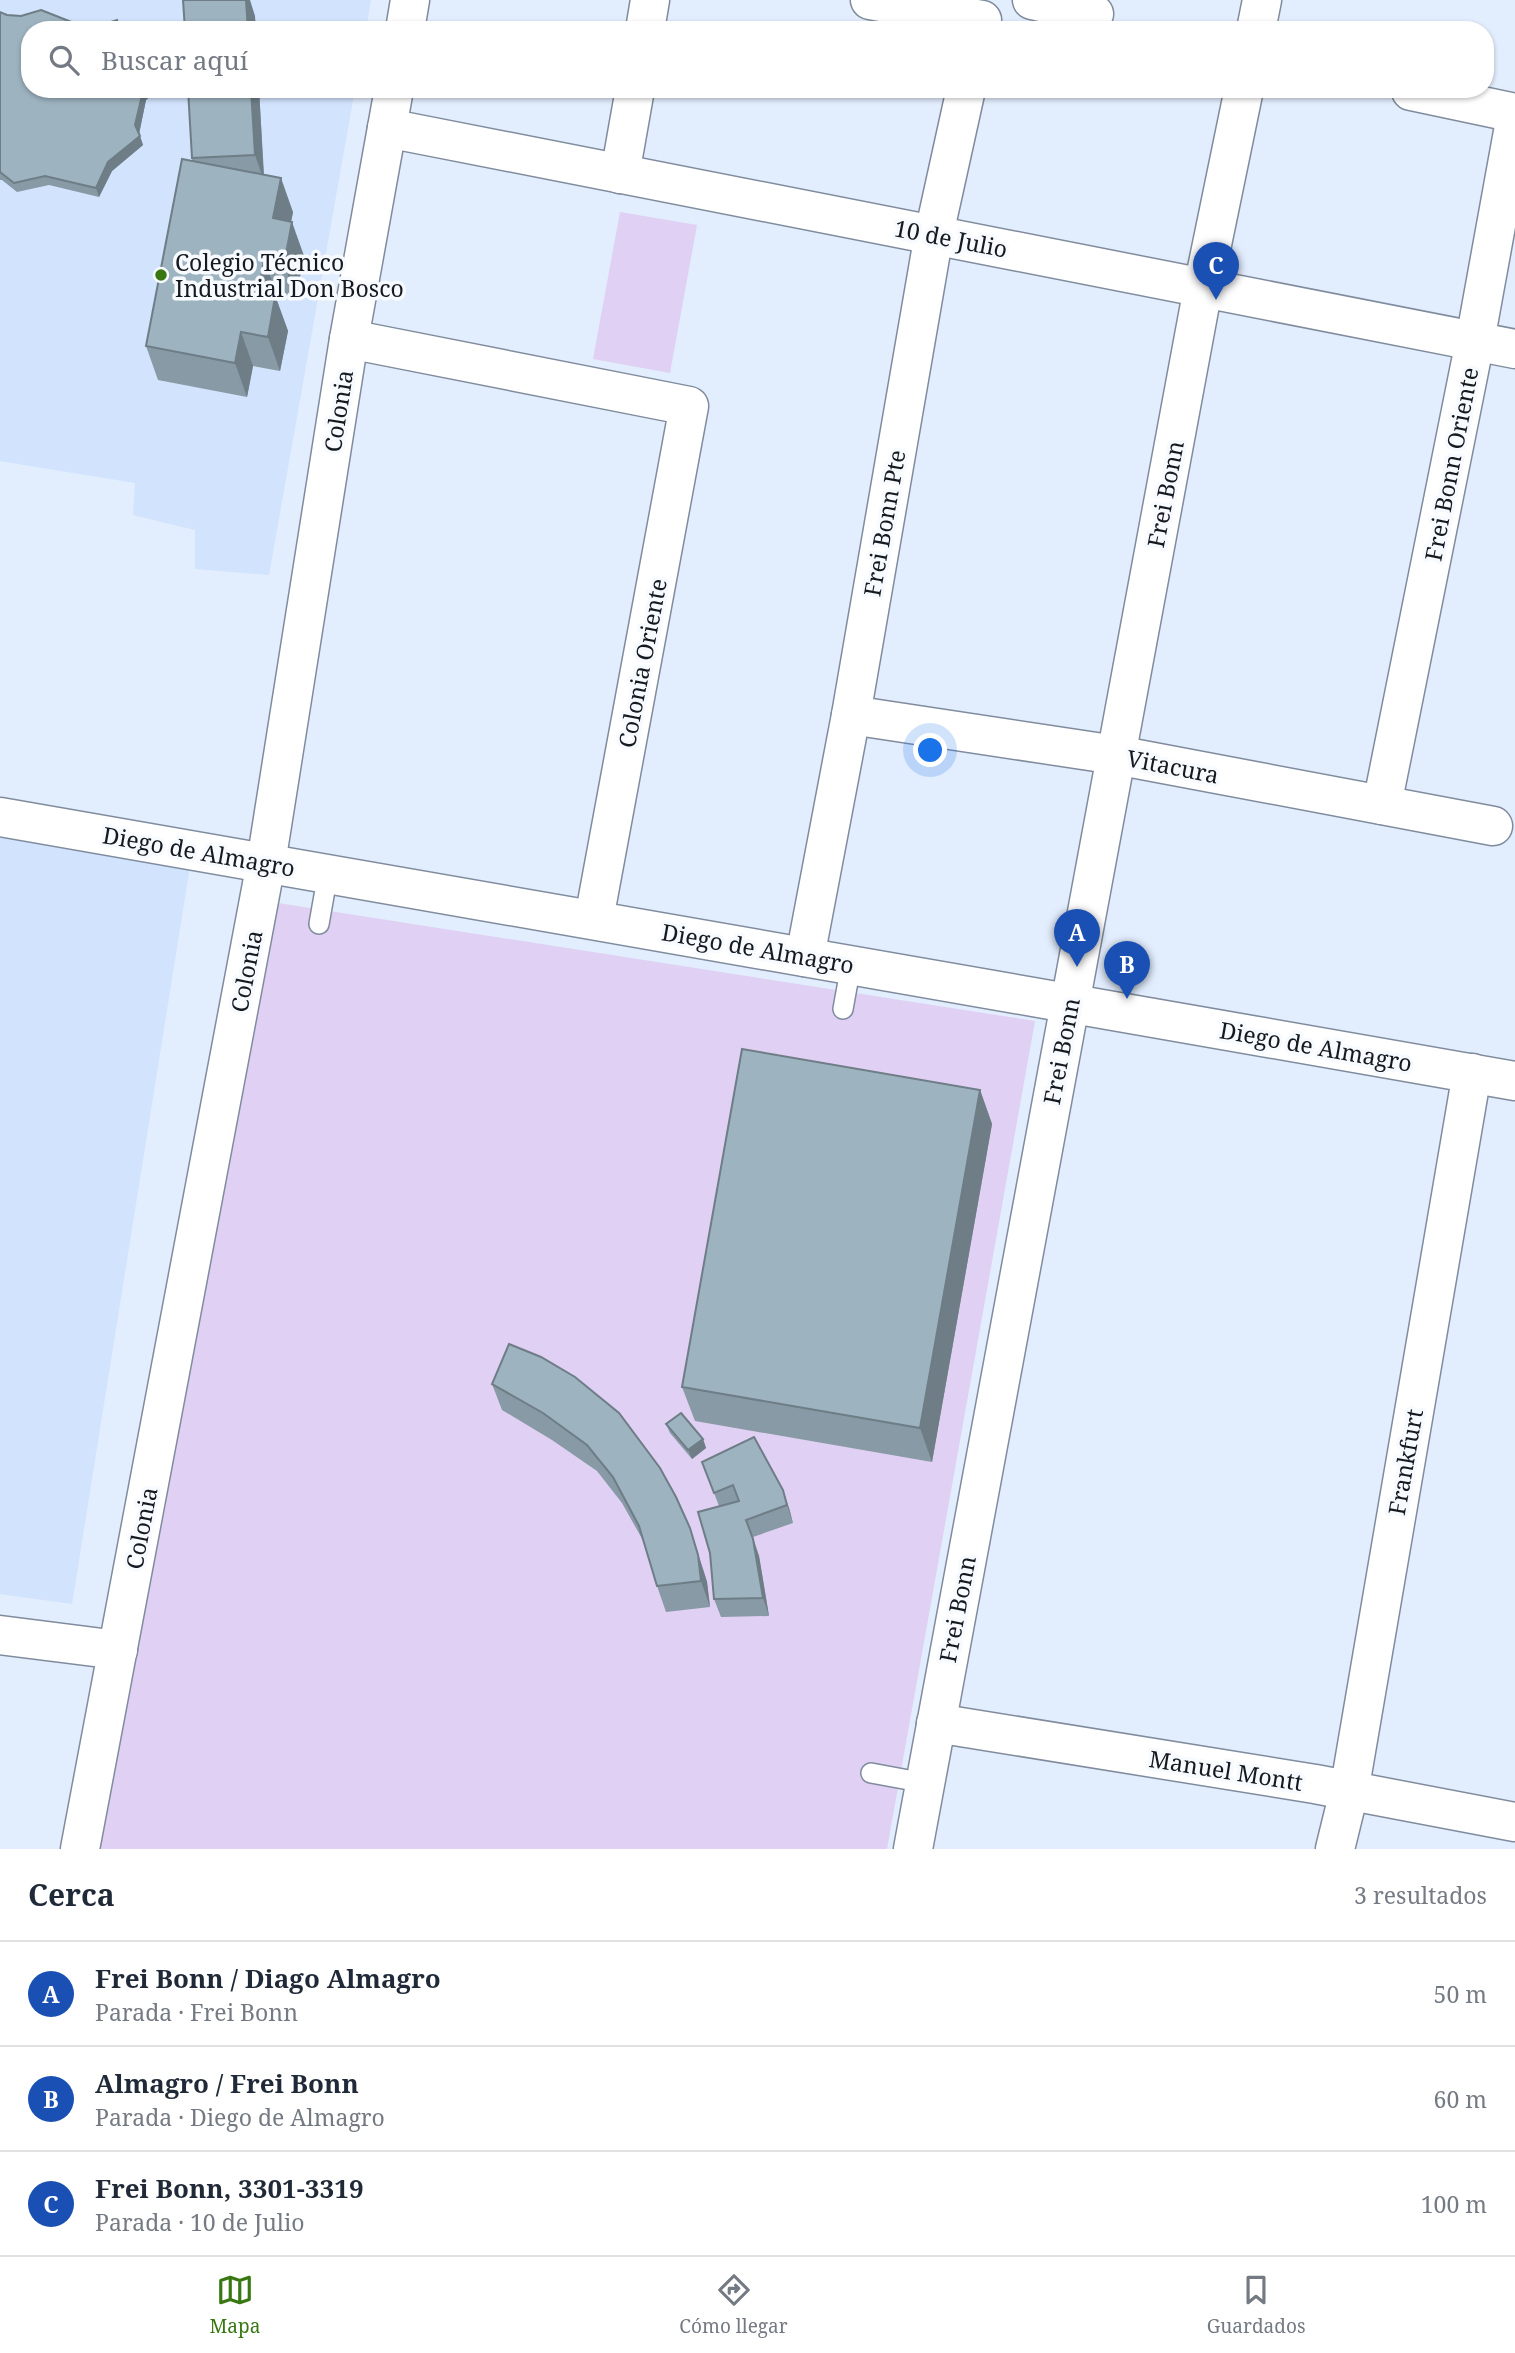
<!DOCTYPE html>
<html lang="es">
<meta charset="utf-8">
<style>
body{margin:0;font-family:"Noto Serif",serif;background:#f2f2f3;color:#1f2937}
.you{position:absolute;left:931px;top:751px;width:24px;height:24px;margin:-18px;border:5px solid #fff;border-radius:50%;background:#1a73e8;box-shadow:0 0 0 10px #1a73e833}
.badge{display:grid;place-items:center;width:46px;height:46px;border-radius:50%;background:#397712;color:#fff;font-size:23px;font-weight:700}
.pin{position:absolute;translate:-50% -58px;filter:drop-shadow(0 2px 4px #0008)}
.pin::after{content:'';position:absolute;top:37px;width:24px;height:21px;background:inherit;clip-path:polygon(0 0,100% 0,50% 100%)}
.list{margin:0;padding:0;list-style:none}
h2{display:flex;justify-content:space-between;align-items:center;height:91px;margin:0;padding:0 28px;font-size:30px}
h2 small{font-size:23px;font-weight:400;color:#747a83}
.list li{display:grid;grid-template-columns:46px 1fr auto;gap:21px;align-items:center;box-sizing:border-box;height:105px;padding:0 28px;border-top:2px solid #e0e1e3}
.list b{display:block;font-size:26px;white-space:nowrap}
.list p{margin:0;font-size:23px;white-space:nowrap;color:#747a83}
.list em{font-size:23px;font-style:normal;color:#747a83}
.icon{flex:none;width:38px;height:38px;fill:none;stroke:currentColor;stroke-width:2;stroke-linecap:round;stroke-linejoin:round}
.map{position:relative;flex:none;width:1515px;height:1849px;overflow:hidden}
.search{position:absolute;background:#fff;box-shadow:0 2px 5px #0004;left:21px;right:21px;top:21px;height:77px;display:flex;align-items:center;gap:18px;box-sizing:border-box;padding:0 24px;border-radius:28px;color:#747a83;font-size:26px}
.sheet{height:406px;background:#fff}
nav{display:flex;justify-content:space-around;align-items:center;box-sizing:border-box;height:98px;border-top:2px solid #e0e1e3;background:#fff;font-size:19px;color:#747a83}
nav a{display:grid;justify-items:center;gap:4px}
nav .on{color:#397712}
.map>svg:first-child{display:block}
.built{fill:#d1e3fd}
.green{fill:#e0d0f3}
.lines{fill:none;stroke-linecap:round;stroke-linejoin:round}
.service-casing{stroke:#808c9e;stroke-width:22}
.minor-casing{stroke:#808c9e;stroke-width:41}
.tertiary-casing{stroke:#808c9e;stroke-width:41}
.secondary-casing{stroke:#808c9e;stroke-width:41}
.service{stroke:#fff;stroke-width:19}
.minor{stroke:#fff;stroke-width:38}
.tertiary{stroke:#fff;stroke-width:38}
.secondary{stroke:#fff;stroke-width:38}
.wall{fill:#879aa5}
.shaded-wall{fill:#6e7d86}
.building{fill:#9db3c0;stroke:#6e7d86;stroke-width:2}
.poi-dot{fill:#397712;stroke:#f7fafe;stroke-width:2.5}
.labels{text-anchor:middle;dominant-baseline:central;stroke-width:7;stroke-linejoin:round;paint-order:stroke}
.street-label{font-size:23px;fill:#151a20;stroke:#f7fafe}
.poi-label{font-size:23px;fill:#151a20;stroke:#f7fafe;text-anchor:start}
</style>
<div class="map">
<svg width="1515" height="1849" viewBox="0 0 1515 1849">
<rect width="100%" height="100%" fill="#e2edfd"/>
<g class="built">
<polygon points="0,0 371,0 366,30 30,30 30,89 355,89 269,575 195,569 195,530 133,515 135,483 0,461"/>
<polygon points="0,829 191,860 72,1604 0,1594"/>
</g>
<g class="green">
<polygon points="620,212 697,225 670,373 593,359"/>
<polygon points="278,903 1035,1021 887,1849 91,1849"/>
</g>
<g class="lines">
<g class="service-casing">
<g id="service">
<polyline points="319,924 328,873"/>
<polyline points="843,1009 851,965"/>
<polyline points="871,1773 925,1783"/>
</g>
</g>
<g class="minor-casing">
<g id="minor">
<polyline points="870,0 982,20"/>
<polyline points="1032,0 1094,14"/>
<polyline points="645,30 650,0"/>
<polyline points="1411,91 1515,113"/>
<polyline points="387,128 1515,349"/>
<polyline points="620,174 635,89"/>
<polyline points="349,339 689,406 594,919"/>
<polyline points="851,715 1116,755 1493,826"/>
<polyline points="1382,805 1475,341 1515,121"/>
<polyline points="805,957 851,715 934,234 966,89"/>
<polyline points="0,1635 118,1650"/>
<polyline points="936,1723 1315,1784 1515,1822"/>
<polyline points="80,1849 266,863"/>
<polyline points="1335,1849 1349,1792 1472,1073"/>
</g>
</g>
<g class="tertiary-casing">
<g id="tertiary">
<polyline points="405,30 410,0"/>
<polyline points="0,817 1515,1081"/>
<polyline points="266,863 349,339 394,89"/>
</g>
</g>
<g class="secondary-casing">
<g id="secondary">
<polyline points="1256,30 1262,0"/>
<polyline points="913,1849 1203,288 1244,89"/>
</g>
</g>
<use href="#service" class="service"/>
<use href="#minor" class="minor"/>
<use href="#tertiary" class="tertiary"/>
<use href="#secondary" class="secondary"/>
</g>
<g class="wall">
<polygon points="0,12 7,15 30,89 159,89 146,100 139,134 143,145 112,171 99,197 49,185 17,192 2,180 0,180"/>
<polygon points="259,89 264,174 293,212 291,222 304,256 296,298 277,294 276,298 288,331 280,371 253,366 247,397 158,380 146,346 192,161 192,158"/>
<polygon points="980,1090 992,1124 932,1462 695,1421 682,1387"/>
<polygon points="509,1344 690,1528 707,1582 710,1607 666,1612 657,1586 645,1544 622,1503 597,1471 552,1440 502,1410 492,1384"/>
<polygon points="666,1424 703,1439 706,1448 692,1459 670,1433"/>
<polygon points="754,1437 789,1508 793,1523 753,1537 759,1556 769,1616 721,1617 714,1599 710,1553 719,1506 702,1462"/>
</g>
<g class="shaded-wall">
<polygon points="246,0 250,0 255,16 256,30 248,30"/>
<polygon points="146,89 159,89 146,100 139,134 135,125 143,91"/>
<polygon points="251,89 259,89 264,181 255,155"/>
<polygon points="140,136 143,145 112,171 99,197 96,188 108,162"/>
<polygon points="281,178 293,212 285,252 273,218"/>
<polygon points="292,222 304,256 296,298 284,264"/>
<polygon points="264,260 277,294 276,298 288,331 280,371 268,337 258,294"/>
<polygon points="241,332 253,366 247,397 235,363"/>
<polygon points="980,1090 992,1124 932,1462 920,1428"/>
<polygon points="703,1439 706,1448 692,1459 688,1450"/>
<polygon points="783,1490 789,1508 793,1523 787,1505"/>
<polygon points="746,1520 759,1556 769,1616 763,1598"/>
<polygon points="690,1528 707,1582 710,1607 701,1581"/>
</g>
<g class="building">
<polygon points="183,0 246,0 248,30 185,30"/>
<polygon points="41,10 79,25 102,25 117,20 120,30 30,30 30,89 146,89 143,91 135,125 140,136 108,162 96,188 45,176 14,183 0,172 0,12 7,15 21,16"/>
<polygon points="188,89 251,89 255,155 192,158"/>
<polygon points="182,159 281,178 273,218 292,222 284,264 264,260 258,294 275,297 268,337 241,332 235,363 146,346"/>
<polygon points="742,1049 980,1090 920,1428 682,1387"/>
<polygon points="509,1344 541,1357 575,1377 619,1413 660,1468 676,1497 690,1528 698,1555 701,1581 657,1586 639,1526 613,1477 587,1445 543,1413 492,1384"/>
<polygon points="681,1413 703,1439 688,1450 666,1424"/>
<polygon points="754,1437 783,1490 787,1505 746,1520 753,1539 763,1598 714,1599 710,1553 698,1512 739,1501 733,1485 714,1493 702,1462"/>
</g>
<circle class="poi-dot" cx="161" cy="275" r="7"/>
<g class="labels">
<g class="street-label">
<text transform="translate(951 238) rotate(11)">10 de Julio</text>
<text transform="translate(338 411) rotate(-81)">Colonia</text>
<text transform="translate(1451 464) rotate(-79)">Frei Bonn Oriente</text>
<text transform="translate(1165 494) rotate(-79)">Frei Bonn</text>
<text transform="translate(884 523) rotate(-80)">Frei Bonn Pte</text>
<text transform="translate(642 663) rotate(-79)">Colonia Oriente</text>
<text transform="translate(1173 766) rotate(11)">Vitacura</text>
<text transform="translate(199 851) rotate(10)">Diego de Almagro</text>
<text transform="translate(758 948) rotate(10)">Diego de Almagro</text>
<text transform="translate(246 971) rotate(-79)">Colonia</text>
<text transform="translate(1316 1046) rotate(10)">Diego de Almagro</text>
<text transform="translate(1061 1051) rotate(-79)">Frei Bonn</text>
<text transform="translate(1405 1462) rotate(-80)">Frankfurt</text>
<text transform="translate(141 1528) rotate(-79)">Colonia</text>
<text transform="translate(957 1609) rotate(-79)">Frei Bonn</text>
<text transform="translate(1226 1770) rotate(9)">Manuel Montt</text>
</g>
<g class="poi-label">
<text x="175" y="262">Colegio Técnico<tspan x="175" dy="26">Industrial Don Bosco</tspan></text>
</g>
</g>
</svg>
<div class="you"></div>
<div class="pin badge" style="left:1077px;top:967px;background:#1a4fb4">A</div>
<div class="pin badge" style="left:1127px;top:999px;background:#1a4fb4">B</div>
<div class="pin badge" style="left:1216px;top:300px;background:#1a4fb4">C</div>
<div class="search"><svg class="icon" aria-label="search" viewBox="0 0 24 24"><circle cx="10" cy="10" r="6"/><path d="M15 15l6 6"/></svg>Buscar aquí</div>
</div>
<section class="sheet">
<h2>Cerca<small>3 resultados</small></h2>
<ul class="list">
<li><span class="badge" style="background:#1a4fb4">A</span><div><b>Frei Bonn / Diago Almagro</b><p>Parada · Frei Bonn</p></div><em>50 m</em></li>
<li><span class="badge" style="background:#1a4fb4">B</span><div><b>Almagro / Frei Bonn</b><p>Parada · Diego de Almagro</p></div><em>60 m</em></li>
<li><span class="badge" style="background:#1a4fb4">C</span><div><b>Frei Bonn, 3301-3319</b><p>Parada · 10 de Julio</p></div><em>100 m</em></li>
</ul>
</section>
<nav>
<a class="on"><svg class="icon" aria-label="map" viewBox="0 0 24 24"><path d="M3 6l6-2 6 2 6-2v14l-6 2-6-2-6 2zM9 4v14M15 6v14"/></svg>Mapa</a>
<a><svg class="icon" aria-label="directions" viewBox="0 0 24 24"><path d="M12 3l9 9-9 9-9-9zM9 14v-3h6M13 9l2 2-2 2"/></svg>Cómo llegar</a>
<a><svg class="icon" aria-label="saved" viewBox="0 0 24 24"><path d="M7 4h10v16l-5-4-5 4z"/></svg>Guardados</a>
</nav>
